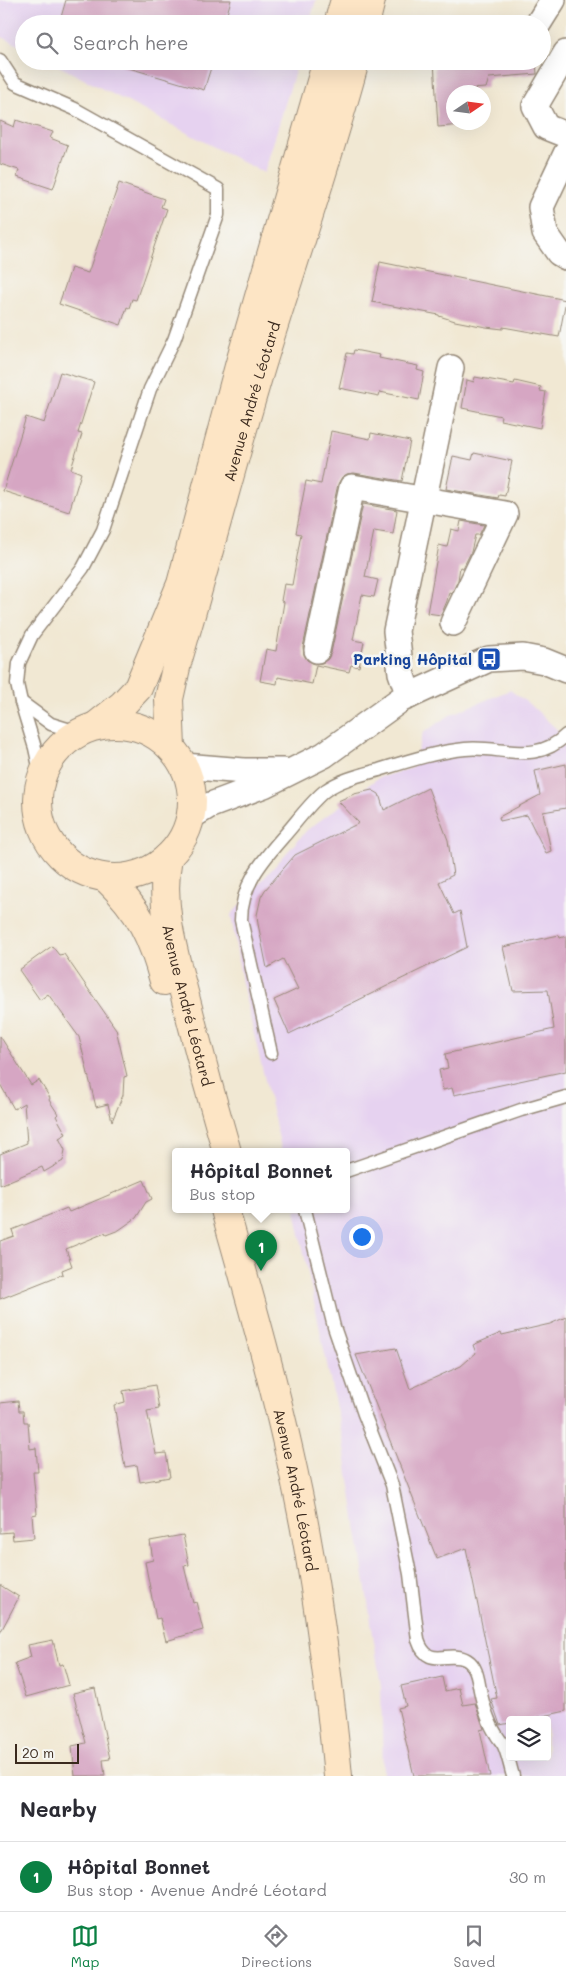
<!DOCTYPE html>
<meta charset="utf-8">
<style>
body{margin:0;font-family:Mali,sans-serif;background:#f2f2f3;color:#2b2b33}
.controls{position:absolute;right:15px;bottom:15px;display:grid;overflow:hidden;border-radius:5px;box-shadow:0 5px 20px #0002}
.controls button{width:45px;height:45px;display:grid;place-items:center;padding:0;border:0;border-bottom:1px solid #e1e1e2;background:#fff;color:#2b2b33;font:25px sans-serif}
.compass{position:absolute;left:446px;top:85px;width:45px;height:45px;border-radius:50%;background:#fff;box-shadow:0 5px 20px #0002;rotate:77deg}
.scale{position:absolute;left:15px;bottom:12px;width:64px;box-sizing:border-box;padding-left:5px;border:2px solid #3b2a1e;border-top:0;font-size:14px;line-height:18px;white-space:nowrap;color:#3b2a1e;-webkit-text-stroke:4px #f6f6f2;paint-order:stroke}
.you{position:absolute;left:361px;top:1236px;width:18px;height:18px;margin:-12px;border:4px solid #fff;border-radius:50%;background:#1a73e8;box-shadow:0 0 0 8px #1a73e833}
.badge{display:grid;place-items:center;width:32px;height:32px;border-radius:50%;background:#0b8043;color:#fff;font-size:16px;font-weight:700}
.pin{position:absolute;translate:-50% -41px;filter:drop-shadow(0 1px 2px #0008)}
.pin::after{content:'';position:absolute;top:26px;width:18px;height:15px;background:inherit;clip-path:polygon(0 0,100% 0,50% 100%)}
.popup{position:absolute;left:172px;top:1148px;width:178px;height:65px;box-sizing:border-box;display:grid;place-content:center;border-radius:5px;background:#fff;filter:drop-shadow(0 1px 4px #0005);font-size:16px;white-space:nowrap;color:#7c7c81}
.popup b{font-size:19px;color:#2b2b33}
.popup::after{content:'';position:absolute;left:50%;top:100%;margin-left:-10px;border:10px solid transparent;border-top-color:#fff}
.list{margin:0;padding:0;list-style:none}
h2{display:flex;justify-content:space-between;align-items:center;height:65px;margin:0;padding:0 20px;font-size:21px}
h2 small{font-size:16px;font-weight:400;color:#7c7c81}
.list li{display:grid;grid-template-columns:32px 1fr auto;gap:15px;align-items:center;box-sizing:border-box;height:70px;padding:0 20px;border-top:1px solid #e1e1e2}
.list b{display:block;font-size:19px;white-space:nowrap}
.list p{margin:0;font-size:16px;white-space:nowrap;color:#7c7c81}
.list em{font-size:16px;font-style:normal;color:#7c7c81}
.icon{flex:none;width:28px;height:28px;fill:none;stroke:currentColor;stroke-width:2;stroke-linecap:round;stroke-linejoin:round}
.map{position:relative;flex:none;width:566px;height:1776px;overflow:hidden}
.search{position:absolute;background:#fff;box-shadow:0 5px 20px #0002;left:15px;right:15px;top:15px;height:55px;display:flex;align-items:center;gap:12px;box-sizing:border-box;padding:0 18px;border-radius:28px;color:#7c7c81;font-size:19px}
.sheet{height:135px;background:#fff}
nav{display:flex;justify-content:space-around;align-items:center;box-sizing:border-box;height:70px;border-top:1px solid #e1e1e2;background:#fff;font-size:14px;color:#7c7c81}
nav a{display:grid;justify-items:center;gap:2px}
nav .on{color:#0b8043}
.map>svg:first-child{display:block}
.built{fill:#e6d2f0;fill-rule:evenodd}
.building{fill:#d6a6c3}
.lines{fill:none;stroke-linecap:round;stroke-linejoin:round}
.lane-casing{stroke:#968978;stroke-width:15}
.street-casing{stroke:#968978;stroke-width:28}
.secondary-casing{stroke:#968978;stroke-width:30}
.lane{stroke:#fff;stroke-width:12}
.street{stroke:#fff;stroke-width:25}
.secondary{stroke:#fde5c5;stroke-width:28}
.labels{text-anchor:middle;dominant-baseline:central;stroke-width:5;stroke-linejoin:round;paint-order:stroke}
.street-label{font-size:15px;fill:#3b2a1e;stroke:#f6f6f2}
.transit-label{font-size:15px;font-weight:bold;fill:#164399;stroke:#f6f6f2;text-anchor:end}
</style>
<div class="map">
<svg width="566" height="1776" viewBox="0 0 566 1776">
<rect width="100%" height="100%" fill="#f6f6f2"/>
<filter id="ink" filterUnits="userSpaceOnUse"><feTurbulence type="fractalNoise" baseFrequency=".02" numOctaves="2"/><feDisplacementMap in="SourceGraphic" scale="10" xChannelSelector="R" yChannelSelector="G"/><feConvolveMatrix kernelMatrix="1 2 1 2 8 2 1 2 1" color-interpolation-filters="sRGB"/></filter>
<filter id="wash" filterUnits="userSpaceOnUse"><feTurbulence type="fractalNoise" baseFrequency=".0096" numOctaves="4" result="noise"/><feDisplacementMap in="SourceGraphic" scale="20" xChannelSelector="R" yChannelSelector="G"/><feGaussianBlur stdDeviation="1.12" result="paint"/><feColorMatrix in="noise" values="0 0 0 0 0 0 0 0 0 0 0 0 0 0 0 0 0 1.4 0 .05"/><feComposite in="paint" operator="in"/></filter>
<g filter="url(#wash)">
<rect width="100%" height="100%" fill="#f1e8d3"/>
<g class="built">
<polygon points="0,0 316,0 309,24 24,24 24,48 0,36"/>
<polygon points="49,61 298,61 264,173"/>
<path d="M510 690 533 707 566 738V1776H383L381 1686 343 1441 295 1210H346V1152H282L242 983 231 915 307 830 378 778 412 768 423 733 450 715ZM510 1720H547V1757H510Z"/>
</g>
<g id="blocks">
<g class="building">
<polygon points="66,0 231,0 224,24 59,24"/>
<polygon points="122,61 213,61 204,90 122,66"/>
<polygon points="434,61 536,61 537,74 489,78 486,88 469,89 470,92 454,92 454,122 474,122 474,124 438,127"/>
<polygon points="16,120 53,132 50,138 68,145 53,189 17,177 19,170 0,164 0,121 14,127"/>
<polygon points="119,183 164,199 161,207 167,209 136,300 132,299 129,308 127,307 121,325 59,304 71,268 88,273"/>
<polygon points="380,262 566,300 559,337 503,327 503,329 486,327 455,321 439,316 439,315 372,302"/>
<polygon points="354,350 380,355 379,358 418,366 417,370 424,372 419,400 380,392 379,396 339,388 347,353 353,354"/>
<polygon points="60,372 94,382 78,433 82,434 71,469 81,473 69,512 3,491 26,417 44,423"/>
<polygon points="475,377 514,384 515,381 541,387 540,391 546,392 540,428 500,420 501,416 462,408 467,380 474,382"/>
<polygon points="331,431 370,439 371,433 410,441 402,481 354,473 347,474 342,477 338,484 303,647 304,655 307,660 314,664 322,663 328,659 331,653 363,504 397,510 393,534 374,531 365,577 378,580 374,597 362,595 353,640 364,642 359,667 351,665 349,672 316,665 312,684 278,677 277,684 260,681 266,649 276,651 284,602 281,601 284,584 292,585 301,534 296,533 306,481 321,484"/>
<polygon points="474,453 512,461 505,496 499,495 498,498 446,489 453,456 472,460"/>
<polygon points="461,521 484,525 479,535 475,535 471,552 463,568 460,567 458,580 452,593 449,592 447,601 441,615 427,613 439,545 447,547 451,529 459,531"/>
<polygon points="566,764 566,808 543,812 551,851 546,853 527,815 500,821 499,817 540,795 535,771"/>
<polygon points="428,788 448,840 453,875 439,882 454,914 460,911 467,947 289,1034 274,1000 298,989 283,959 267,968 258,924 257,915 261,897 265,890 295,855 359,823 338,801 354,794 372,790 379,794 384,810"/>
<polygon points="559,935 560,938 566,936 566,1071 454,1095 452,1088 443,1090 439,1070 448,1068 445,1054 554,1029 548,990 513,991 503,947"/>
<polygon points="52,946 59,955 64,954 116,1029 127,1076 124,1077 123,1095 112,1121 108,1104 96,1107 79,1037 48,994 40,1000 19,970"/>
<polygon points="0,1036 31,1085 39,1080 50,1098 49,1100 58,1114 56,1116 66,1134 59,1138 65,1150 63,1161 44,1172 42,1167 0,1185 0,1154 27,1143 24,1103 14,1109 0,1084"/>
<polygon points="144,1180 152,1199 146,1202 136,1218 119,1230 106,1235 105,1233 66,1249 72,1266 62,1270 63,1274 0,1299 0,1241 14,1236 12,1230 67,1208 69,1212"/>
<polygon points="566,1317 566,1711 526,1720 510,1720 510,1723 500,1725 491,1699 497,1698 466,1548 437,1559 356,1355 396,1348 410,1389 461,1366 476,1353 473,1345 501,1333 502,1335 550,1324"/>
<polygon points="155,1385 159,1409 147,1411 156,1454 166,1453 170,1477 140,1482 137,1465 125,1467 114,1405 125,1402 123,1391"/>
<polygon points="18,1401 19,1411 23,1411 24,1422 28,1422 30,1449 36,1448 38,1472 33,1472 37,1514 32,1515 34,1538 13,1540 12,1532 0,1533 0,1403"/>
<polygon points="183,1535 189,1565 184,1566 193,1603 196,1602 203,1630 166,1641 160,1618 156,1619 145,1562 153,1560 150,1541"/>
<polygon points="0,1585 19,1597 0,1633"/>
<polygon points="53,1640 59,1665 63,1664 69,1685 26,1697 15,1663 31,1657 28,1645"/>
<polygon points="442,1677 445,1691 459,1688 463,1705 475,1703 484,1729 480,1730 490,1776 414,1776 398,1708 406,1706 401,1686"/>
<polygon points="95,1688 110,1759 103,1760 105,1776 75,1776 72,1746 86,1743 73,1693"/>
</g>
</g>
</g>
<g filter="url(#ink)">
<use href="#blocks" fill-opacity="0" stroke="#968978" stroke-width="1"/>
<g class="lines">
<g class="lane-casing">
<g id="lane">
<polyline points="0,60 15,83 75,109 218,189 218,215 174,340 150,389 103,530 83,568 32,635 19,663 17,684 21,702 35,748 41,776"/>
<polyline points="21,702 51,724 77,732"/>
<path d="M271 1053 241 920C241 886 261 862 283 837 295 824 312 800 326 790 342 779 361 775 379 770 408 761 435 752 465 749 501 745 535 766 566 735"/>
<polyline points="346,1171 521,1110 566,1097"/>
<path d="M305 1210 334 1327 364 1414 392 1485 410 1574 418 1640C428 1671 449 1649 467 1660 477 1666 478 1680 480 1690 483 1704 488 1722 496 1734 498 1738 502 1742 504 1746 508 1755 510 1766 513 1776"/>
</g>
</g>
<g class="street-casing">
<g id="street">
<polyline points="538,24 553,0"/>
<polyline points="566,53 535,106 546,127 566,135"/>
<polyline points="566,154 541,207 545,233 559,253 566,257"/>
<polyline points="317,650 352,487 505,514 453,623"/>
<polyline points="409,696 401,673 396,631 451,368"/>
<polyline points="184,766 244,771 283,771"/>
<polyline points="190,817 208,806 264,785 324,755 400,700 489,659 523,657 544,661 566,670"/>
</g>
</g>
<g class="secondary-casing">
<g id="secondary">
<polyline points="338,24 345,0"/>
<polyline points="365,24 371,0"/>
<circle cx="115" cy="801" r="77"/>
<polyline points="97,725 122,705 138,688 181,584 239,366 327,61"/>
<path id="s1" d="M171 748 169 699 177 663C207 561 233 459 264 357 294 259 328 161 355 61"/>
<path id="s2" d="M168 857C158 907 176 960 188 1008 200 1056 213 1104 227 1152"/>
<path d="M106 878C140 911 152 936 164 981"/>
<path id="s3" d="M225 1210C255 1315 285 1421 305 1529 320 1611 330 1693 338 1776"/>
</g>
</g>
<use href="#lane" class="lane"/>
<use href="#street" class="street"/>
<use href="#secondary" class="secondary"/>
</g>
</g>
<defs>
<g id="bus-square" transform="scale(1.25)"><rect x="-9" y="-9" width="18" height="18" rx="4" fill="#1a4fb4" stroke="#f6f6f2"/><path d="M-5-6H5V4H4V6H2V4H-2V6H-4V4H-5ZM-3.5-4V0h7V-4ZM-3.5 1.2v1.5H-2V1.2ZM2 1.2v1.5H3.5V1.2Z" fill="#fff"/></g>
</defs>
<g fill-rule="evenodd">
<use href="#bus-square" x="489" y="659"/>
</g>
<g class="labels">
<g class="street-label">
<text stroke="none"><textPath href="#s1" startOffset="358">Avenue André Léotard</textPath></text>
<text stroke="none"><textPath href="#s2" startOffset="151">Avenue André Léotard</textPath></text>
<text stroke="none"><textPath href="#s3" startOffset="289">Avenue André Léotard</textPath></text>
</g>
<g class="transit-label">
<text x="472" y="659">Parking Hôpital</text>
</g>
</g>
</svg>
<div class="controls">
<button><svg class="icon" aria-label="layers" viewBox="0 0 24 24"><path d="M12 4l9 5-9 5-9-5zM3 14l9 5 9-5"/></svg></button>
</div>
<svg class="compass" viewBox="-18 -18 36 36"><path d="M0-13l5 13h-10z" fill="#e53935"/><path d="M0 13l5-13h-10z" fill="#7c7c81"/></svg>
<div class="scale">20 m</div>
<div class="you"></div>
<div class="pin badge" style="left:261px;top:1271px">1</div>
<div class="popup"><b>Hôpital Bonnet</b>Bus stop</div>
<div class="search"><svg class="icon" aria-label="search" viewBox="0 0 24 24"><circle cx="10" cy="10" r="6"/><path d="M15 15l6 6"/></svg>Search here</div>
</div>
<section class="sheet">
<h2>Nearby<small></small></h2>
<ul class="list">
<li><span class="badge">1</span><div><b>Hôpital Bonnet</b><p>Bus stop · Avenue André Léotard</p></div><em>30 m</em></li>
</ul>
</section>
<nav>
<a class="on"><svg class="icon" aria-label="map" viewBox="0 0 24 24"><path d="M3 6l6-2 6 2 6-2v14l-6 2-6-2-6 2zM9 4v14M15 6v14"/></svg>Map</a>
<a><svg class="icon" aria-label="directions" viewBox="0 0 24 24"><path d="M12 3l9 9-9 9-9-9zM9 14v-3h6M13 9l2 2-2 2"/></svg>Directions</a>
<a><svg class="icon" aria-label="saved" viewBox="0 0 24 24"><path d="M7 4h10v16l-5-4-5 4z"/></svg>Saved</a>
</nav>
